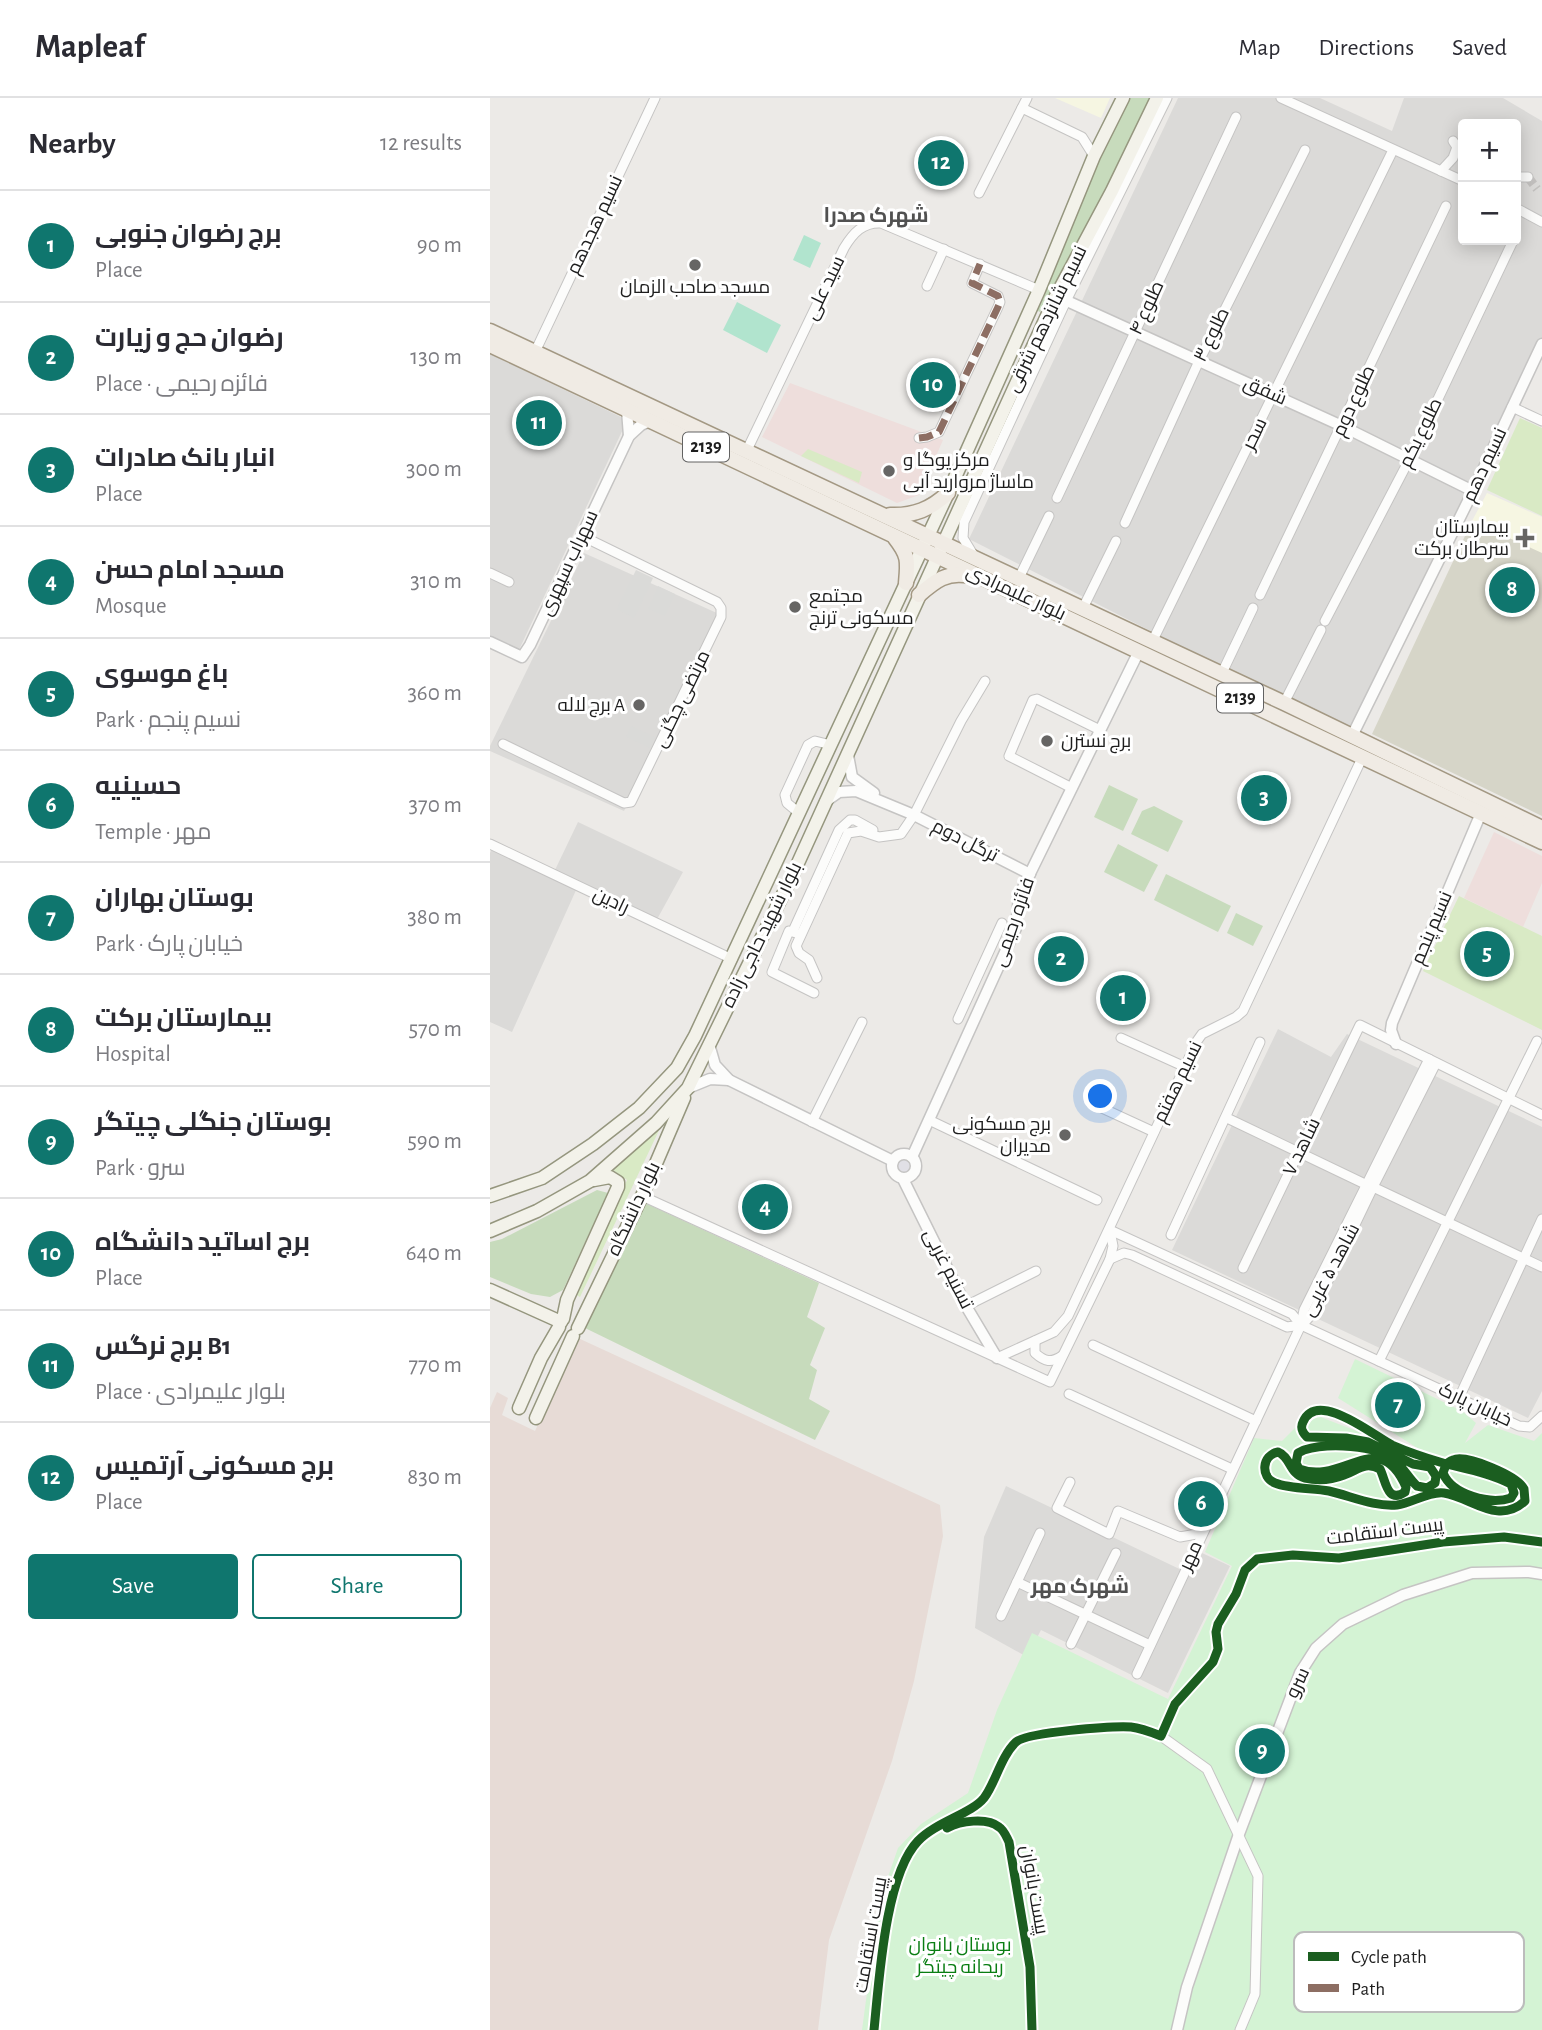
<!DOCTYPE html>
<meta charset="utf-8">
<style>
body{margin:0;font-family:"Alegreya Sans",Cairo,sans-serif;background:#f7f7f7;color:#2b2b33}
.controls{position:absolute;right:21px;top:21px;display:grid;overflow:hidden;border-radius:7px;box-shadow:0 4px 18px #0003}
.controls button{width:63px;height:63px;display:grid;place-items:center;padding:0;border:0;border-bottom:2px solid #e1e1e2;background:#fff;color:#2b2b33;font:35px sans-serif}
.you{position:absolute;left:611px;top:999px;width:24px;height:24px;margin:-18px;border:5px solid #fff;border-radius:50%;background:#1a73e8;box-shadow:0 0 0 10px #1a73e833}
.badge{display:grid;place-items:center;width:46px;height:46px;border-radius:50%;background:#0f766e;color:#fff;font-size:23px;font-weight:700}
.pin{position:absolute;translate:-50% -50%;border:4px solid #fff;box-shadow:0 2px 7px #0006}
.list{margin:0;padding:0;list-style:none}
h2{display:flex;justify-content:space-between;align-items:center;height:91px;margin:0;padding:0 28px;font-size:30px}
h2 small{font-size:23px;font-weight:400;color:#7c7c81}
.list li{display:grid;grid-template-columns:46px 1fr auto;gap:21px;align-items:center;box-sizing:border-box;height:112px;padding:0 28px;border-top:2px solid #e1e1e2}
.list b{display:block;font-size:26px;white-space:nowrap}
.list p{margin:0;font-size:23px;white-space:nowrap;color:#7c7c81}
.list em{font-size:23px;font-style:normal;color:#7c7c81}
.actions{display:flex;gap:14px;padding:21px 28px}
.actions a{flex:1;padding:16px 0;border:2px solid #0f766e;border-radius:7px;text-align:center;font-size:24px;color:#0f766e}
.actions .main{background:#0f766e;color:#fff}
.map{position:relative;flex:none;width:1052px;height:1932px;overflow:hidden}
header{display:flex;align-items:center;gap:42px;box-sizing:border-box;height:98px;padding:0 35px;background:#fff;border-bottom:2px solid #e1e1e2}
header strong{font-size:33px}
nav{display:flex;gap:38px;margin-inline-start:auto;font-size:24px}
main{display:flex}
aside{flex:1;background:#fff}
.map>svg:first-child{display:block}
.residential{fill:#dbdad8;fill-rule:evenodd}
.commercial{fill:#eededc}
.education{fill:#f6f6e2}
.religious{fill:#dadad8}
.military{fill:#e7dbd6}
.construction{fill:#d6d5c8}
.grass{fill:#d9eac5}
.forest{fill:#c7dbbc}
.park{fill:#d4f3d4}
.pitch{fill:#b1e4ce}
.plaza{fill:#e1e0e6}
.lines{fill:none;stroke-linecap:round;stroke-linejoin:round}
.minor-tunnel{stroke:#c3c1bf;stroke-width:9;stroke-dasharray:9 4.5;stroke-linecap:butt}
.minor-casing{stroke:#c5c4c3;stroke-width:11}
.tertiary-casing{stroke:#c5c4c3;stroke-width:13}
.secondary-casing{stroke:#95967e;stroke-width:15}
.primary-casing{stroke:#a39883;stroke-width:17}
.minor{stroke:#fcfcfb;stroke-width:9}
.tertiary{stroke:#fcfcfb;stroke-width:10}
.secondary{stroke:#f3f2ea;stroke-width:12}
.primary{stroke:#f0ebe4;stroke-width:14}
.quiet{stroke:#8d6e63;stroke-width:7;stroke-dasharray:14 7;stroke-linecap:butt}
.cycleway-casing{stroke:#fff;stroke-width:13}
.cycleway{stroke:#1b5e20;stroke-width:9}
.poi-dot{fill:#666564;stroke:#fff;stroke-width:2.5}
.labels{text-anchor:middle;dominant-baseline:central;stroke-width:6;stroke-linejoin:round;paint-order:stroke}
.shield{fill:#fff;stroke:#626262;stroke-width:2}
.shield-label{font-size:18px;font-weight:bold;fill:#1e1e1e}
.street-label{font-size:19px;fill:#1e1e1e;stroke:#fff}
.poi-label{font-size:19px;fill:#1e1e1e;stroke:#fff;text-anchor:start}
.park-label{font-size:19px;fill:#0a7e13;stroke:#fff}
.neighbourhood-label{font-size:21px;font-weight:bold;fill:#515151;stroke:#fff}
.key{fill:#fff;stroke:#bcbcbc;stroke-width:2}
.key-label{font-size:19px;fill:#1e1e1e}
</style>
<header>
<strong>Mapleaf</strong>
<nav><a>Map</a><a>Directions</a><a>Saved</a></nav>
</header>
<main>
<aside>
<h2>Nearby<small>12 results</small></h2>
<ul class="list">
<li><span class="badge">1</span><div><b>برج رضوان جنوبی</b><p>Place</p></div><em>90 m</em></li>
<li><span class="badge">2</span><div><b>رضوان حج و زیارت</b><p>Place · فائزه رحیمی</p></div><em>130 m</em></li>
<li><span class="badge">3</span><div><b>انبار بانک صادرات</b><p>Place</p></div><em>300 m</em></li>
<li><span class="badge">4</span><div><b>مسجد امام حسن</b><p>Mosque</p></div><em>310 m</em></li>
<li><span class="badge">5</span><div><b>باغ موسوی</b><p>Park · نسیم پنجم</p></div><em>360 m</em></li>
<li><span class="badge">6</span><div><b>حسینیه</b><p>Temple · مهر</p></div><em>370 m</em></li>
<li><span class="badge">7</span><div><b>بوستان بهاران</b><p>Park · خیابان پارک</p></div><em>380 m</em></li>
<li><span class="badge">8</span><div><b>بیمارستان برکت</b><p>Hospital</p></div><em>570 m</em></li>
<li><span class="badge">9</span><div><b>بوستان جنگلی چیتگر</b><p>Park · سرو</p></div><em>590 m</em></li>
<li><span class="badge">10</span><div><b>برج اساتید دانشگاه</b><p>Place</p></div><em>640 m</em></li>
<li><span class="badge">11</span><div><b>برج نرگس B1</b><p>Place · بلوار علیمرادی</p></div><em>770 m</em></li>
<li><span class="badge">12</span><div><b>برج مسکونی آرتمیس</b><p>Place</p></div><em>830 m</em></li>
</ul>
<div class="actions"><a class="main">Save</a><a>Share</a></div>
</aside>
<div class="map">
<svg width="1052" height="1932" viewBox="0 0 1052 1932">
<rect width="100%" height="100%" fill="#eceae7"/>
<g class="residential">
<path d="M688 0H830L902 33 914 0H1013L1052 23V250L860 634 479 441ZM973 26H1026V142H973Z"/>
<polygon points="0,256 133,320 135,327 27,556 0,542"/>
<polygon points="94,455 229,516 134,713 0,653 0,648"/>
<polygon points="88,724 193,774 165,825 87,790 22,934 0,924 0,755 5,744 65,772"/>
<polygon points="788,931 841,959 857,936 1052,1029 1052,1293 1038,1320 682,1152"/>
<polygon points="516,1388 702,1477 712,1455 740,1468 678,1595 551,1532 537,1559 485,1530 494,1439"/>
</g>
<g class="commercial">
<polygon points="300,285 453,342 429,397 407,405 272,339"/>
<polygon points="1004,734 1052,758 1052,785 1033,829 974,800"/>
</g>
<g class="education">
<polygon points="565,0 620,0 611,20"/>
<polygon points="997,395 1052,419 1052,457 982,423"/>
</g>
<g class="religious">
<polygon points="146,472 163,480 144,520 127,511"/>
<polygon points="168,488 185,496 175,518 158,511"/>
<polygon points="141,628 165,639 160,650 136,639"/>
</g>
<polygon class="military" points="88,1240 450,1407 453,1438 424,1583 402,1663 339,1842 328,1932 0,1932 0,1310 7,1294 18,1300 12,1317 45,1333"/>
<polygon class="construction" points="982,423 1052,455 1052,718 882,636"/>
<g class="grass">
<polygon points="1030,320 1052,330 1052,418 997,392"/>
<polygon points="318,351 372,374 369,385 311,358"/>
<polygon points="475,463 909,666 1052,738 473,466"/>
<polygon points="969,798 1052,838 1052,932 933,873"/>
<polygon points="172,1026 90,1199 85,1196 137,1082 123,1072"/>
</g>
<g class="forest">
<polygon points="639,0 661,0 629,65 550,214 546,212 605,70"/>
<polygon points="619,687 648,701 633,733 604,719"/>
<polygon points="664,708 693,723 678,754 641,736 652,713"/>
<polygon points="628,746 668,767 654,794 614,774"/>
<polygon points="676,776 741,808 728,834 664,802"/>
<polygon points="746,815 773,828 763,848 737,835"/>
<polygon points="107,1092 118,1095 73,1192 60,1199 41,1196 0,1179 0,1144 12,1141"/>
<polygon points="155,1105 329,1185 317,1219 335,1230 320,1267 327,1272 319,1301 340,1313 325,1342 95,1230"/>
</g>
<polygon class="park" points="865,1261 972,1313 986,1325 975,1345 998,1327 1044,1343 1052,1335 1052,1932 372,1932 389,1805 408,1750 431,1726 478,1695 507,1612 542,1535 678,1601 742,1468 715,1454 764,1340 792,1343 820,1315 942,1362 952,1362 929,1351 848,1300"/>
<g class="pitch">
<polygon points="314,137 331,145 320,170 303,162"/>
<polygon points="247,204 291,227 277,255 233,232"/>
</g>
<circle class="plaza" cx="414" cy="1069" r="12"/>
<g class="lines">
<polyline class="minor-tunnel" points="1038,79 1047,91"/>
<g class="minor-casing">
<g id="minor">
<polyline points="791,0 973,83"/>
<polyline points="532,10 592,39 604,58"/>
<polyline points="951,73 963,60 967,49 963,43"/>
<polyline points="1026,79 1038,79"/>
<polyline points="489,95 537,0"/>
<polyline points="1026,110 1052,124"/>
<polyline points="437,188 454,151"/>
<polyline points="45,254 165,0"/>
<polyline points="1022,309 1052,323"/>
<polyline points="429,340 437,339 449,334 508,209 510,204 508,198 482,185 490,166"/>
<path d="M257 352 354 150C363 135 373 124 391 125L549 192"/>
<polyline points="567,400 746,19"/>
<polyline points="635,425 709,263 815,52"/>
<polyline points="484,458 473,440 474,424 576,203 677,0"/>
<polyline points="0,475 19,484"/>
<polyline points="528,482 559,418"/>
<polyline points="770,497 956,108"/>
<polyline points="592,512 626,443"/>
<polyline points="835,523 919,362 1022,145"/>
<polyline points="662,544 903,52"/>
<polyline points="731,577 763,510"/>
<polyline points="794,605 831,532"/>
<polyline points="13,646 134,705 141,704 231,519 231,510 227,504 92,438"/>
<polyline points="582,690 519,658 543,602 547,601 610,632"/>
<polyline points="309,715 297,705 295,697 318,647 325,643 341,647"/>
<polyline points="0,746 242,861"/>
<polyline points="303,833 349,732 360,722 365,722 383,732"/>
<polyline points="306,835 299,833 282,874 324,895"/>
<polyline points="327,880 319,862 309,855 306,848 358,735 371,733 389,739 411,736 424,717 471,623 495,583"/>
<polyline points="468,921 512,825"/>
<polyline points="631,940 693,968"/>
<polyline points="601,1005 664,1034"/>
<polyline points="737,1020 875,1086"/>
<polyline points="439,1022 607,1102"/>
<polyline points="322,1024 372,924"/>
<polyline points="883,1089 1052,1169"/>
<polyline points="152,1098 560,1284 620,1161 623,1148 620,1133"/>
<polyline points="620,1132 802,1216 811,1227 1029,1328 1040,1329 1052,1318"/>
<polyline points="681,1137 770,944"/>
<polyline points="620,1161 634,1155 642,1157 797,1229 811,1227"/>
<polyline points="753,1170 870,927 1052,1017"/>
<polyline points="476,1208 546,1173"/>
<polyline points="813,1226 822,1216 883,1089 946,965"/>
<path d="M545 1243V1255C555 1264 561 1265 572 1258"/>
<polyline points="603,1247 766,1323"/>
<polyline points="507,1260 564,1234 578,1218 707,943 712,936 746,919 753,913 873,658"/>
<polyline points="889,1263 1047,943"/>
<polyline points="579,1296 742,1371"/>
<polyline points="969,1300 1052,1121"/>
<polyline points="580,1384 567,1410 619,1436 628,1413 690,1439 712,1435"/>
<polyline points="527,1484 660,1547"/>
<polyline points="511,1518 550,1435"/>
<polyline points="581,1546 626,1455"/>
<polyline points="647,1576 811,1227 814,1212 939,961"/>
<polyline points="671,1638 717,1671 768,1778 765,1896 750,1932"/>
</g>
</g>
<g class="tertiary-casing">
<g id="tertiary">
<polyline points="566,198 852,328 983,393"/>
<polyline points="137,312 139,338"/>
<polyline points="0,544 32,559 40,547 139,338 151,327 160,323"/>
<polyline points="862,638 983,393 1052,246"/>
<polyline points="358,657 362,679 384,695"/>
<polyline points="335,704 349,694 366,693 424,717 540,776"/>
<polyline points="219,946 225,967 239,982 403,1063"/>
<polyline points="906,946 901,932 902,925 991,715"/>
<polyline points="198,990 220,981 239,982"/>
<circle cx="414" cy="1068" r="12"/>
<polyline points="422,1059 526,830 529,798 649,553"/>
<polyline points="413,1081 476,1208 507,1260"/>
<polyline points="687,1932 697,1889 749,1736 810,1575 826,1550 853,1526 913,1497 982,1475 1039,1474 1052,1476"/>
</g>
</g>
<g class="secondary-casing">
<g id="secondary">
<polyline points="0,1098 52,1080 103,1046 149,1010 187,970 205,938 458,395 549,192 604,58 633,0"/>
<polyline points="0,1133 47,1113 100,1083 166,1025 198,990 303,776 566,198 622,93 667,0"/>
<polyline points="0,1192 71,1224"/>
<polyline points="73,1221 77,1202 128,1089 128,1084 120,1079 104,1082"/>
<polyline points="88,1230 152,1098 194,1000"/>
<polyline points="29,1310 51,1260 69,1229"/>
<polyline points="46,1320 83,1238"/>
</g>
</g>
<g class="primary-casing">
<g id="primary">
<polyline points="0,233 794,605 1052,730"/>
<polyline points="0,247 1052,744"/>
<path d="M400 417C424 418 441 411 458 395"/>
<path d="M405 440C419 458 418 463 416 485"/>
<path d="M429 497C445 483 457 473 480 478"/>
</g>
</g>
<use href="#minor" class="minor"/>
<use href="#tertiary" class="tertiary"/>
<use href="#secondary" class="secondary"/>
<use href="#primary" class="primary"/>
<polyline class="quiet" points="429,340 437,339 449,334 508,209 510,204 508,198 482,185 490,166"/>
<g class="cycleway-casing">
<g id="cycleway">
<path d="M953 1365C936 1360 918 1354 902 1347 883 1337 827 1291 813 1324 810 1330 812 1334 817 1339L856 1340 878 1344 923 1366 940 1369 946 1378 945 1385 937 1390 927 1388C919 1381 914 1370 905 1363 886 1346 837 1345 814 1352L808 1355 806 1365 809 1371C853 1388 889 1327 916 1389L915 1394C897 1406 896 1383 890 1371 875 1363 868 1372 854 1377 841 1382 828 1383 815 1380 799 1376 801 1359 788 1354 772 1357 770 1379 785 1385 800 1391 823 1390 839 1393 861 1398 884 1409 907 1407 922 1405 939 1393 954 1395 981 1399 1008 1428 1035 1403L1034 1391C1028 1378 976 1356 963 1362 956 1364 955 1369 953 1375 962 1397 1000 1407 1021 1400L1024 1395 1021 1386C1000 1375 976 1371 953 1365"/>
<path d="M457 1730C470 1723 497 1719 509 1729 514 1732 516 1738 519 1744L540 1869 542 1932"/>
<path d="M384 1932C389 1884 395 1777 428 1743 446 1724 481 1716 494 1700 505 1686 511 1658 526 1644 537 1634 622 1628 641 1629 651 1630 661 1634 671 1638L685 1606 723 1564 728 1551 726 1534 728 1526 746 1496 755 1472 767 1461 803 1457 849 1460 953 1444 1014 1439 1052 1444"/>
</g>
</g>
<use href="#cycleway" class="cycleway"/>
</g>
<g class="poi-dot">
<circle cx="205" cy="167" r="7"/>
<circle cx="399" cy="373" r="7"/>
<path d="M1031.5 429.5h7v7h7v7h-7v7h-7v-7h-7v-7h7z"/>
<circle cx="305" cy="509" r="7"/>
<circle cx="149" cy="607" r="7"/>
<circle cx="557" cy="643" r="7"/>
<circle cx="575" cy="1037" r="7"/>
</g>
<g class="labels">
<g class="shield">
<rect x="193" y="334.5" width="46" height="29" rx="5"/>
<rect x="727" y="585.5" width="46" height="29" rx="5"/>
</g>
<g class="shield-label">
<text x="216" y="349">2139</text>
<text x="750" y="600">2139</text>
</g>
<g class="street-label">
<text transform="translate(105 127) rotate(-65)">نسیم هجدهم</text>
<text transform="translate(335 190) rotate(-64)">سید علی</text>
<text transform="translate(657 210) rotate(-65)">طلوع ۴</text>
<text transform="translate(557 221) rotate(-64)">نسیم شانزدهم شرقی</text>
<text transform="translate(722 237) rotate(-64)">طلوع ۳</text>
<text transform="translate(775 293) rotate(24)">شفق</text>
<text transform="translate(864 303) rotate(-65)">طلوع دوم</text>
<text transform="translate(931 335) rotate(-64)">طلوع یکم</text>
<text transform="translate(765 336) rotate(-64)">سحر</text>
<text transform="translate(995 367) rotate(-65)">نسیم دهم</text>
<text transform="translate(79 465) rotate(-65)">سهراب سپهری</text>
<text transform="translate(526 495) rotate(25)">بلوار علیمرادی</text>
<text transform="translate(192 601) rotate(-64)">مرتضی چگنی</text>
<text transform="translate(475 743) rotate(27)">ترگل دوم</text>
<text transform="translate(121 803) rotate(25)">رادین</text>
<text transform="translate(524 824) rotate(-71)">فائزه رحیمی</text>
<text transform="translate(942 830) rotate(-67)">نسیم پنجم</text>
<text transform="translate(272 837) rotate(-64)">بلوار شهید حاجی زاده</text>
<text transform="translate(688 984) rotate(-64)">نسیم هفتم</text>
<text transform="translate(812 1049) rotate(-64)">شاهد ۷</text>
<text transform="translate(144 1111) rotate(-65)">بلوار دانشگاه</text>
<text transform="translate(458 1171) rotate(63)">تسنیم غربی</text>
<text transform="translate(841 1172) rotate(-62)">شاهد ۵ غربی</text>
<text transform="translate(985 1307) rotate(25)">خیابان پارک</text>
<text transform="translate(895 1434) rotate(-7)">پیست استقامت</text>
<text transform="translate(701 1458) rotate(-65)">مهر</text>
<text transform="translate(808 1585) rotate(-65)">سرو</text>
<text transform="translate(544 1792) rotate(80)">پیست بانوان</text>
<text transform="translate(381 1837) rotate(-80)">پیست استقامت</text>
</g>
<g class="poi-label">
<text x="205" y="189" text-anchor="middle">مسجد صاحب الزمان</text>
<text x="413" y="362">مرکز یوگا و<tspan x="413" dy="22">ماساژ مروارید آبی</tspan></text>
<text x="1019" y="429" text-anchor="end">بیمارستان<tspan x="1019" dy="22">سرطان برکت</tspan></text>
<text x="319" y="498">مجتمع<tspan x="319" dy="22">مسکونی ترنج</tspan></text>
<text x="135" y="607" text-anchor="end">برج لاله A</text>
<text x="571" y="643">برج نسترن</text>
<text x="561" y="1026" text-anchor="end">برج مسکونی<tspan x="561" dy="22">مدیران</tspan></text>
</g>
<g class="park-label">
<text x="470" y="1847">بوستان بانوان<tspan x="470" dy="22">ریحانه چیتگر</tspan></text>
</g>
<g class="neighbourhood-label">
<text x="386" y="117">شهرک صدرا</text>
<text x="590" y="1488">شهرک مهر</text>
</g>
</g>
<rect x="804" y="1834" width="230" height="80" rx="10" class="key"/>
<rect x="818" y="1854" width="31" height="9" fill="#1b5e20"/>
<rect x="818" y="1886" width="31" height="8" fill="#8d6e63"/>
<g class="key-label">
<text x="861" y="1865">Cycle path</text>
<text x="861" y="1897">Path</text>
</g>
</svg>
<div class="controls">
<button>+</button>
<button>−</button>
</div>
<div class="you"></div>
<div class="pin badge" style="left:633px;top:900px">1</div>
<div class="pin badge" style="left:571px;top:861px">2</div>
<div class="pin badge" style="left:774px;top:700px">3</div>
<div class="pin badge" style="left:275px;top:1109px">4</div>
<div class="pin badge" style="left:997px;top:856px">5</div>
<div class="pin badge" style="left:711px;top:1406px">6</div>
<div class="pin badge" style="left:908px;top:1307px">7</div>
<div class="pin badge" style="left:1022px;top:492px">8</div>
<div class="pin badge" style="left:772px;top:1653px">9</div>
<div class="pin badge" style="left:443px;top:287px">10</div>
<div class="pin badge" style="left:49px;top:325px">11</div>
<div class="pin badge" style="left:451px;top:65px">12</div>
</div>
</main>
